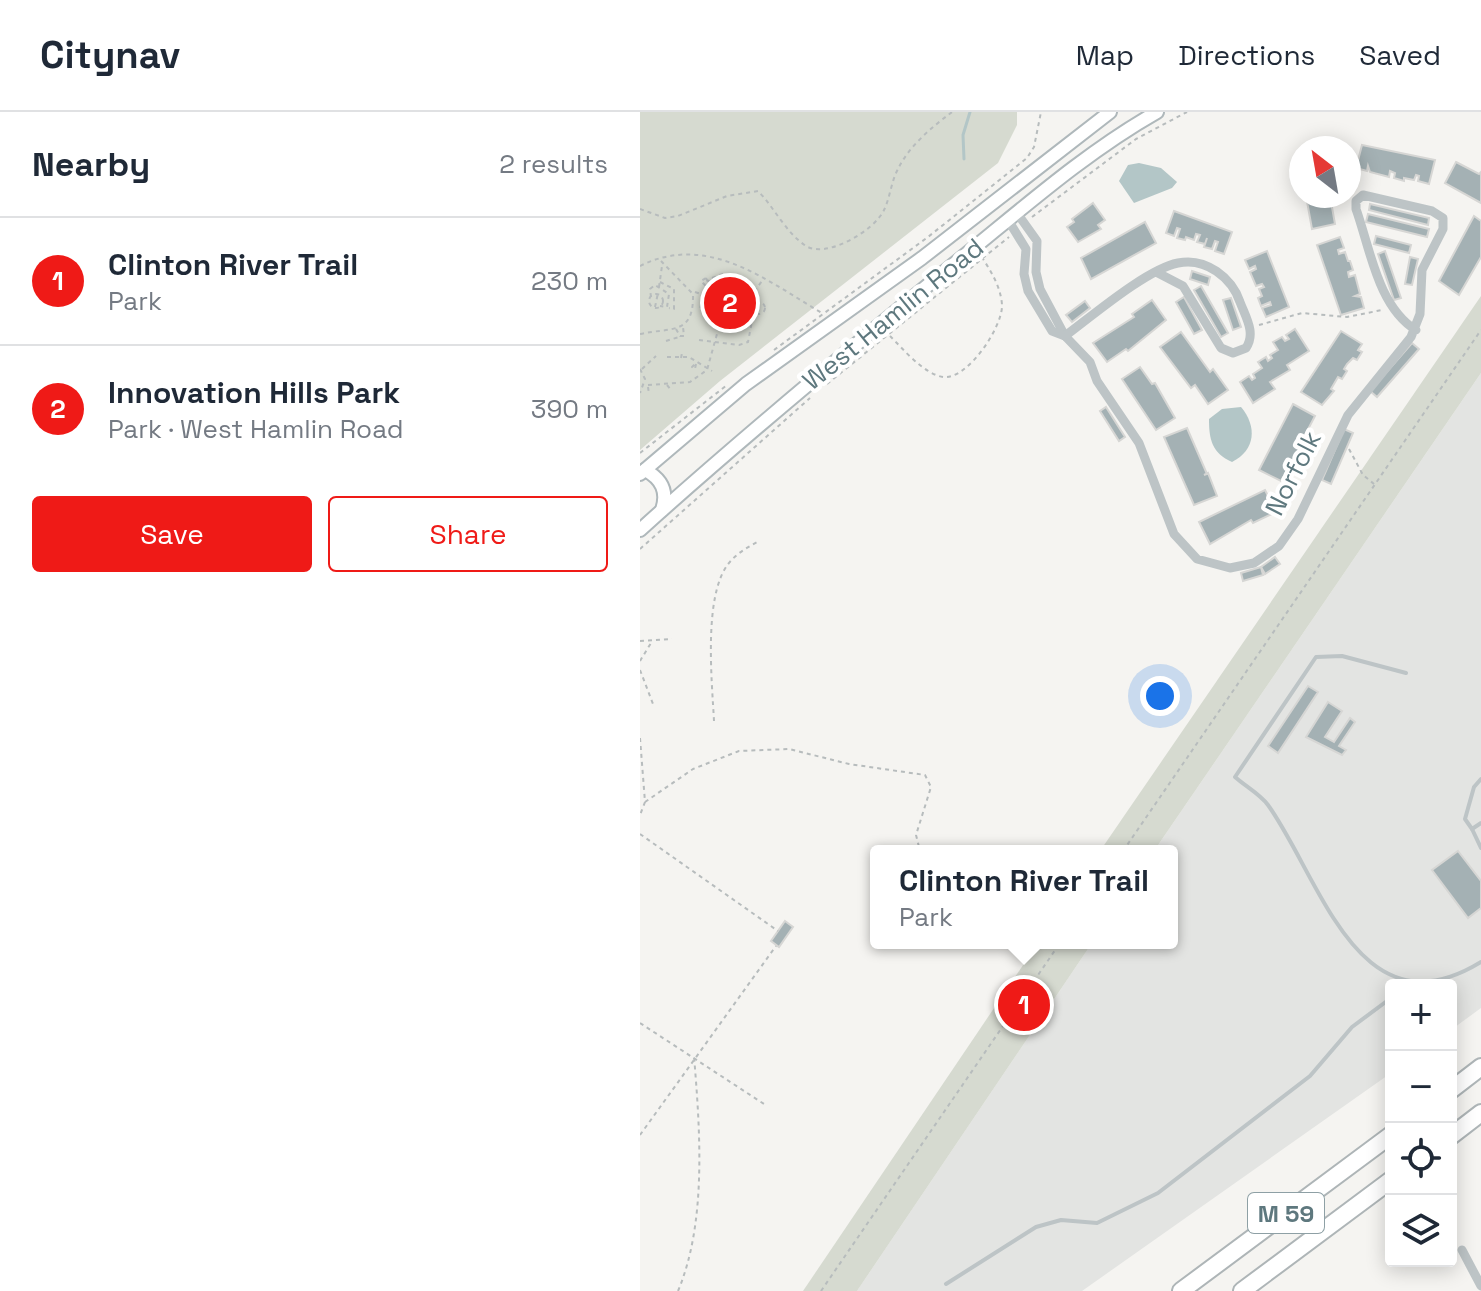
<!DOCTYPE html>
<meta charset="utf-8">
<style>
body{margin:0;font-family:"Space Grotesk",sans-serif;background:#f2f2f3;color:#1f2937}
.controls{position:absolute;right:24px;bottom:24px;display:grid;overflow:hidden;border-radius:8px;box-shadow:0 4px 20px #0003}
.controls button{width:72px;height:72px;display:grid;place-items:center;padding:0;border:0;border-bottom:2px solid #e0e1e3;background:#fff;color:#1f2937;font:40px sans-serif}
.compass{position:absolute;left:649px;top:24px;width:72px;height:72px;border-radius:50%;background:#fff;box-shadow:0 4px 20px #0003;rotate:329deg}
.you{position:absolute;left:520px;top:584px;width:28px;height:28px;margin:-20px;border:6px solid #fff;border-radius:50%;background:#1a73e8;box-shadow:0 0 0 12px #1a73e833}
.badge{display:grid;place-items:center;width:52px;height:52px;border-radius:50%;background:#ef1a17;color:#fff;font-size:26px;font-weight:700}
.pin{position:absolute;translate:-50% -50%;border:4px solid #fff;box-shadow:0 2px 8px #0006}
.popup{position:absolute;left:230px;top:733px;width:308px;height:104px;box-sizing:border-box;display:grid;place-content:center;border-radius:8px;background:#fff;filter:drop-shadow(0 2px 6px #0005);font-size:26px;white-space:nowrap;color:#747a83}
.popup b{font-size:30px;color:#1f2937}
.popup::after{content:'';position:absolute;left:50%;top:100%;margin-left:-16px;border:16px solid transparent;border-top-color:#fff}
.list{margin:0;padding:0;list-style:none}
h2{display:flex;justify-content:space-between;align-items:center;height:104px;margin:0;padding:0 32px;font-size:34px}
h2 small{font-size:26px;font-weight:400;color:#747a83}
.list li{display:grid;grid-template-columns:52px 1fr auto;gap:24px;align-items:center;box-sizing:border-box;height:128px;padding:0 32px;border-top:2px solid #e0e1e3}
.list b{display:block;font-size:30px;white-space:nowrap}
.list p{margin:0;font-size:26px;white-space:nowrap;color:#747a83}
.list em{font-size:26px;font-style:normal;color:#747a83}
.actions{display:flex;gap:16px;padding:24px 32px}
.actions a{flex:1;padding:18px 0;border:2px solid #ef1a17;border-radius:8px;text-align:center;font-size:28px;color:#ef1a17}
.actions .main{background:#ef1a17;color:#fff}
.icon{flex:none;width:44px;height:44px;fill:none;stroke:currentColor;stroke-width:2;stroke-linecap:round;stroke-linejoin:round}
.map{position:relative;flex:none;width:841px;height:1179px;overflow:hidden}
header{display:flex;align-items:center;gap:48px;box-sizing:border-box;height:112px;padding:0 40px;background:#fff;border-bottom:2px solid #e0e1e3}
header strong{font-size:38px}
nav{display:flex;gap:44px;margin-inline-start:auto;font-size:28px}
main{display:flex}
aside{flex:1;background:#fff}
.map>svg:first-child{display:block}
.built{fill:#e3e4e2}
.green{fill:#d6dad0}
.water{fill:#b3c6c7}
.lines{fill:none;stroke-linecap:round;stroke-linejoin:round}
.stream{stroke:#b3c6c7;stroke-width:3}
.building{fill:#a4b1b4;stroke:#d6d6d4;stroke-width:2}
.secondary-casing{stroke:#afb8bb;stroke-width:16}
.highway-casing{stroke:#aeb5b7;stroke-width:20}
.path{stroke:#b7bcbd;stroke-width:2;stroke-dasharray:4 4;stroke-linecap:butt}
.lane{stroke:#bdc4c6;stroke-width:4}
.street{stroke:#bdc4c6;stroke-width:9}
.secondary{stroke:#fff;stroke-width:12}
.highway{stroke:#fff;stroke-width:16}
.labels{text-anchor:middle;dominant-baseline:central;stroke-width:8;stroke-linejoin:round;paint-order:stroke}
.shield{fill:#fff;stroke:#8ea0a5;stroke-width:2}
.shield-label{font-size:24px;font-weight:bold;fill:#5e787e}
.street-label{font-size:26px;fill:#5e787e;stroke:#fff}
</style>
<header>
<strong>Citynav</strong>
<nav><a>Map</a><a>Directions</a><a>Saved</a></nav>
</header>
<main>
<aside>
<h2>Nearby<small>2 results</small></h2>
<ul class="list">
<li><span class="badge">1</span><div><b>Clinton River Trail</b><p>Park</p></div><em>230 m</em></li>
<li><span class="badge">2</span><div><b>Innovation Hills Park</b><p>Park · West Hamlin Road</p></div><em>390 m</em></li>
</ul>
<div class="actions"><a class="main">Save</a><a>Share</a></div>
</aside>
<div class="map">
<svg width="841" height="1179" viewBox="0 0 841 1179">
<rect width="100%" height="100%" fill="#f5f4f1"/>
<polygon class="built" points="841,261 841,896 811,918 811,873 751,873 751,961 442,1179 217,1179 452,831 532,831 532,739 514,739"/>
<g class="green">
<polygon points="0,0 377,0 377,13 358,51 80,269 0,338"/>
<polygon points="841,184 841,261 514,739 460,739"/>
<polygon points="398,831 452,831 217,1179 163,1179"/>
</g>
<g class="water">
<polygon points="499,51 521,56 537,70 532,76 494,91 479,69 488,53"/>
<path d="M601 295C617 314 616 338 592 350 572 341 569 328 569 307L582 297Z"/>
</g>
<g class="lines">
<g class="stream">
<polyline points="324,47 323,23 330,0"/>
<polyline points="61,195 67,178 73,182 78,174 84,177 95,164"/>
</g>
</g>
<g class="building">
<polygon points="722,33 795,48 789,72 778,69 779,64 776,63 774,68 764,66 764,69 754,66 755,61 750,59 749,65 730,60 728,54 727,59 716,56"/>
<polygon points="816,50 839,62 841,60 841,91 805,71"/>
<polygon points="666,84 690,84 695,112 672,117"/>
<polygon points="453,91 465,108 458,113 461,117 438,130 427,115 434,110 432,107"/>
<polygon points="730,92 789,106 788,113 729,98"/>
<polygon points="534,99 592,120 584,142 575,139 578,130 575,129 572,137 564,135 567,126 565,132 557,130 560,123 556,122 554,128 546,125 545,128 537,126 540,117 537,116 534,124 526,121"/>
<polygon points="728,102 789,117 787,125 726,110"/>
<polygon points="834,104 841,109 841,145 819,183 799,169"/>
<polygon points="505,110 516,131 451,167 441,146"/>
<polygon points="736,124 771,133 769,141 734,132"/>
<polygon points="700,125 704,136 698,138 699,142 705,140 708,149 710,149 713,158 708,160 709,165 715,163 720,182 715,184 721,185 724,196 701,203 677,133"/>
<polygon points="627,139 649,195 626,205 622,196 631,193 630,190 621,194 618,186 622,184 619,177 624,175 622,172 616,174 610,160 616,157 615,154 609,157 605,148"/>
<polygon points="745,139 761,186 754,188 738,142"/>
<polygon points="770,145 778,147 772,173 765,172"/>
<polygon points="552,159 570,165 568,173 550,167"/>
<polygon points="561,174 588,221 581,225 554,178"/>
<polygon points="544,185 562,218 554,222 536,190"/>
<polygon points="591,186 601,215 593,218 583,188"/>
<polygon points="512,188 526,208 488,239 486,237 467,250 453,231 494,205 492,202"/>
<polygon points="445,189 450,196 432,210 426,203"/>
<polygon points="655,217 669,239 647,253 650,258 630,270 635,277 613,291 600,270 609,264 612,268 615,266 613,262 622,256 618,250 626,245 628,249 632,246 630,243 638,238 633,230 642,225 645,229 649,227 646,223"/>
<polygon points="701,219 722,232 718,238 722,240 717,248 713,246 707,252 704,257 707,259 702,267 698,265 691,277 694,279 682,293 661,280"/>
<polygon points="541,220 570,260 573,257 588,278 568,292 555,273 551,276 520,235"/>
<polygon points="772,231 779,237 737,285 730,279"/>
<polygon points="500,255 512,272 515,271 535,306 516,318 482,267"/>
<polygon points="653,292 675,304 664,325 667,326 641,369 619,358"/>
<polygon points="466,295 485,325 479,329 460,299"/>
<polygon points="547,316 567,362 564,363 568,361 577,384 554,393 524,325"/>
<polygon points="704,317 713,321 691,372 682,368"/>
<polygon points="625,378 636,400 613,411 611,408 570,432 559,410"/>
<polygon points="635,445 640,452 625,462 621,455"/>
<polygon points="621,455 623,463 603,469 601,461"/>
<polygon points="668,574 678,580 638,641 628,634"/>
<polygon points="688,590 702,599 685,625 694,630 710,606 715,610 699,634 706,638 702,643 666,625"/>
<polygon points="818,739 841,769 841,796 828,806 792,758"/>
<polygon points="145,809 153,815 139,835 131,829"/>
</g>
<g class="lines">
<g class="secondary-casing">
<g id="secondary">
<path d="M5 358C22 367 28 380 22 398"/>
<polyline points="0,362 106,272 282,146 470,0"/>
<path d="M0 418C102 326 207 239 314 152 380 99 443 42 517 0"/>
</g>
</g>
<g class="highway-casing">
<g id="highway">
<polyline points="811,978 841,955"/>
<polyline points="811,1024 841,1001"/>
<polyline points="541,1179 751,1023"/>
<polyline points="602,1179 751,1068"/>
</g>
</g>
<g class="path">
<path d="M0 97 25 106 38 104 87 84 118 79C134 95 146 121 166 134 187 147 235 118 244 98 250 86 251 70 258 57 269 34 292 15 312 0"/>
<polyline points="392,105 496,27 547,0"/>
<path d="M0 154C68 120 127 169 182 201"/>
<polygon points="66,166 68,170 65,173 61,169"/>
<polyline points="72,166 83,162"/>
<polyline points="68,168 88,195"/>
<polyline points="20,170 34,177 34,197 29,196"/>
<polyline points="19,175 22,154"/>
<polyline points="55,180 68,184 81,203"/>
<circle cx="16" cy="189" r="7"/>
<polyline points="11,185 10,177 15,173 29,182 27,195 20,194"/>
<circle cx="119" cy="196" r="6"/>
<polyline points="15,195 18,181"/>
<polyline points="68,201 70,191 88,181"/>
<polyline points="619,213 662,201 707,205 742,198"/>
<polyline points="36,217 40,224 44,224 43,215"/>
<path d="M0 222C31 215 54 224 53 182L21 149"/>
<path d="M250 224C263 237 284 262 303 265 328 268 363 214 362 193 361 176 352 161 343 147"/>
<polyline points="59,228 99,233 108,230 113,204 104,182"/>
<polyline points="26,229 39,225"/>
<polyline points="134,238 288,125 387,46 394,35 401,0"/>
<polyline points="27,245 49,245 72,259"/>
<polyline points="41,246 42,241"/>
<polyline points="56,252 55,257 52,255 57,250"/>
<polyline points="0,257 5,267 0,281"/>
<polyline points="2,257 16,244"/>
<polyline points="187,272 369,125"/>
<polyline points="8,273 50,270 67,258 82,204 109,187 124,166"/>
<polyline points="27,273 32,279"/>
<polyline points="8,275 9,282"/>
<polyline points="709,337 723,363 734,372"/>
<polyline points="0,341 87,273"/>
<polyline points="0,437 170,286"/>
<polyline points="0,529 32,527"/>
<polyline points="0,549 11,531"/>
<polyline points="0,558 13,592"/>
<path d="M74 609C72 570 63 482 89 451 97 441 108 435 119 429"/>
<polyline points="0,626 5,690 0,703"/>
<polyline points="5,690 53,657 99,639 149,637 209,652 285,663 291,675 276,723 280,739"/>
<polyline points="0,722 138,819"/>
<polyline points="483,739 841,218"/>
<polyline points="0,911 124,992"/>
<polyline points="0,1023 136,834"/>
<path d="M38 1179C67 1110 60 1018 54 944"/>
<polyline points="181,1179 420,831"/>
</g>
<g class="lane">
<path d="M766 561 702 544 676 545 595 665C605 674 620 682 628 693 681 767 719 925 841 850"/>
<polyline points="841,667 834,675 825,707 832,717 841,711"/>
<polyline points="832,717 841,736"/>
<polyline points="306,1172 396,1115 421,1108 457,1111 518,1081 670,964 712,915 751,886"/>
</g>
<g class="street">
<path d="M377 101 397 129 396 160 400 177 425 224 450 250 457 269 499 331 534 422 557 447 590 456 614 451 639 434 658 407 708 303 771 225 780 202 782 158 803 117V106L792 99 723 83 716 89V97C730 136 738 195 776 218"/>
<polyline points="368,108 386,137 384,162 388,179 412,219 425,224"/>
<path d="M425 224C452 204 507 157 538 151 566 145 592 166 600 190 606 206 616 221 606 236L593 241 581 236 543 174 518 161"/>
<polyline points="822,1138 841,1174"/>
</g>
<use href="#secondary" class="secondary"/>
<use href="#highway" class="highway"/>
</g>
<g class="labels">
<rect class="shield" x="608" y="1081" width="76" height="40" rx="6"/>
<g class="shield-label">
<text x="646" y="1101">M 59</text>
</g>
<g class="street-label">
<text transform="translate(253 202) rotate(-39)">West Hamlin Road</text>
<text transform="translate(653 361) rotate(-63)">Norfolk</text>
</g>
</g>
</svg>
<div class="controls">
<button>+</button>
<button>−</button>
<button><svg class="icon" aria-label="locate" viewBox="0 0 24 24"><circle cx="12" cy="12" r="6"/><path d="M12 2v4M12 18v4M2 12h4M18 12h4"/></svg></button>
<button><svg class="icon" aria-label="layers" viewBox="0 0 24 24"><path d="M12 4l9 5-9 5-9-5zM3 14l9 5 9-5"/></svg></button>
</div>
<svg class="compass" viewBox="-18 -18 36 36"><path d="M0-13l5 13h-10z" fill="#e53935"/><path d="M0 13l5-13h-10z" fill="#747a83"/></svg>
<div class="you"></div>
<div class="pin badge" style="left:384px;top:893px">1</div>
<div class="popup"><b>Clinton River Trail</b>Park</div>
<div class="pin badge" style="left:90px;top:191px">2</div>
</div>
</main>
